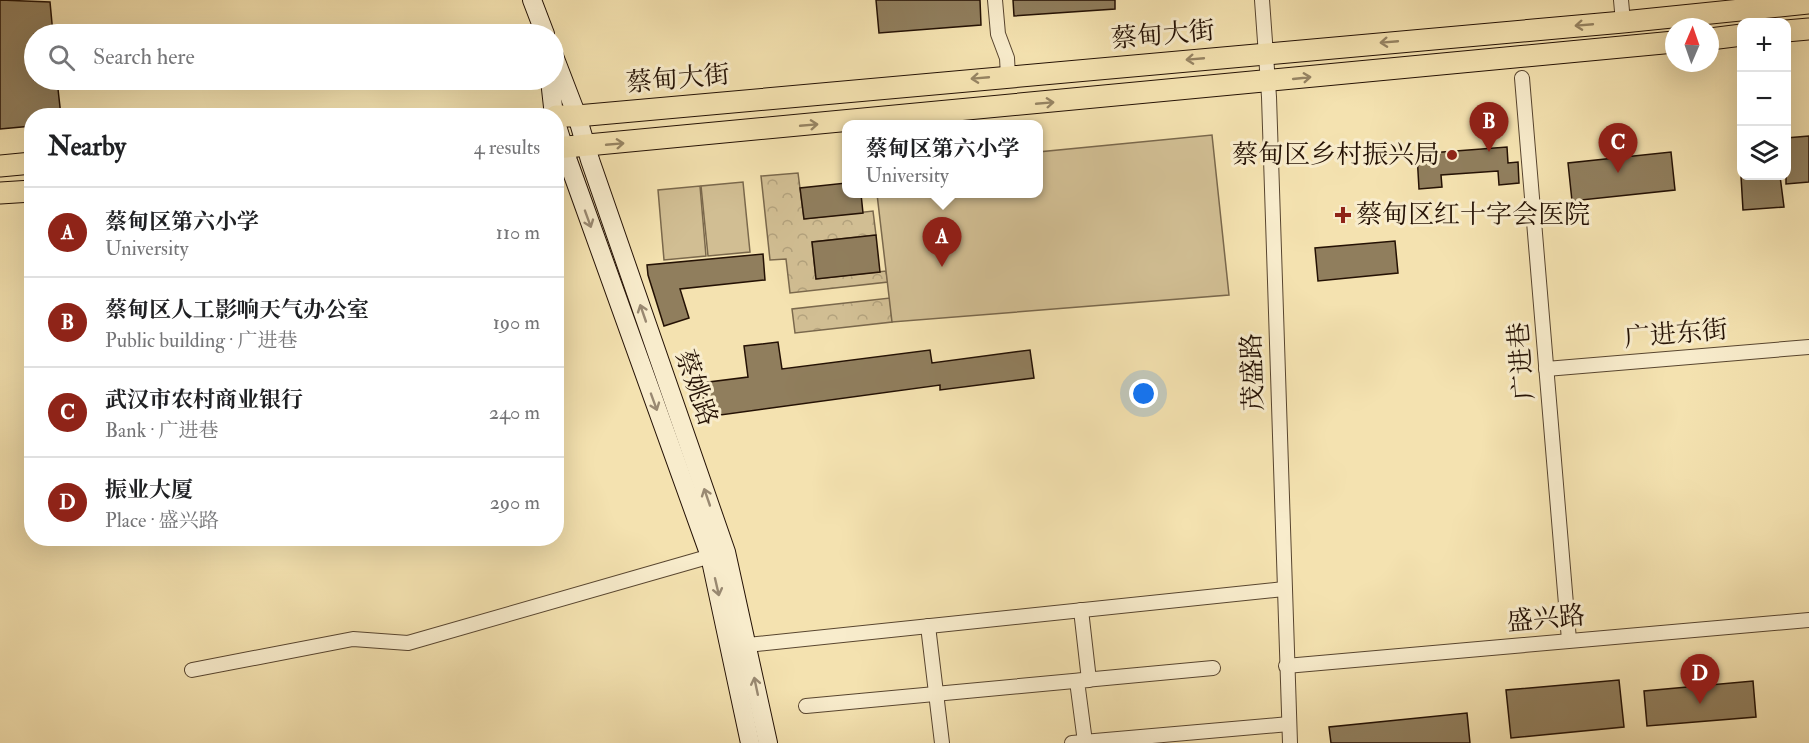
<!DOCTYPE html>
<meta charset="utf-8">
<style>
body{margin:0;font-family:"IM FELL Double Pica","Noto Serif SC",serif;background:#f6f6f6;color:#202124}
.controls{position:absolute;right:18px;top:18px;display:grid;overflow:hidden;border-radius:12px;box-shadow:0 6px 24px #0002}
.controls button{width:54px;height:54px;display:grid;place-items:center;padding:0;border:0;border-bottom:2px solid #e0e0e0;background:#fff;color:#202124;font:30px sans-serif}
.compass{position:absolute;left:1665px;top:18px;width:54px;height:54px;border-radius:50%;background:#fff;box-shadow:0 6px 24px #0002;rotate:2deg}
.you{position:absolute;left:1144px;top:394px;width:21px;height:21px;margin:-15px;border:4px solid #fff;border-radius:50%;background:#1a73e8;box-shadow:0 0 0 9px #1a73e833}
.badge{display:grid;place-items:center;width:39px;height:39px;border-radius:50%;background:#8f2418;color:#fff;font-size:20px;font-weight:700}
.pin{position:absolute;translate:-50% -50px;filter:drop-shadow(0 2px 3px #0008)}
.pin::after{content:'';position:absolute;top:32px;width:21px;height:18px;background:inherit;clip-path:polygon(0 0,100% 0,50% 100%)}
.popup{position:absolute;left:842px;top:120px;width:201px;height:78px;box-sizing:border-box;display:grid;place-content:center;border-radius:12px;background:#fff;filter:drop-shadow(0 2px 4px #0005);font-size:20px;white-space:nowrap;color:#757577}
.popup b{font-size:22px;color:#202124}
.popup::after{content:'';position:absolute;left:50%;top:100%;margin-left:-12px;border:12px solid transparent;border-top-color:#fff}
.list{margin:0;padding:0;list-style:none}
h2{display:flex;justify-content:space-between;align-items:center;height:78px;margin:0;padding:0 24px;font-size:26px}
h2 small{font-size:20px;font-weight:400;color:#757577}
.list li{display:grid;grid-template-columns:39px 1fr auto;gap:18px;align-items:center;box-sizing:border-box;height:90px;padding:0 24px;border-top:2px solid #e0e0e0}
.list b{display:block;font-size:22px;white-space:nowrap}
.list p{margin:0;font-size:20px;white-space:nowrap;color:#757577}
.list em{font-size:20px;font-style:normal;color:#757577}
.icon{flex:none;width:33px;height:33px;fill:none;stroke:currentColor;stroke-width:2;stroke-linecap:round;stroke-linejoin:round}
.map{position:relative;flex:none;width:1809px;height:743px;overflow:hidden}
.search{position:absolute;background:#fff;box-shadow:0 6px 24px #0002;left:24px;top:24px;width:540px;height:66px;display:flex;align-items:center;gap:15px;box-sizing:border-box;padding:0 21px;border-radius:33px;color:#757577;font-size:22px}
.panel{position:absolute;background:#fff;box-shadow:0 6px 24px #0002;left:24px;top:108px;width:540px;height:438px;border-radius:24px}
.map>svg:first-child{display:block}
.forest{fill:url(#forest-crowns);stroke:#7a684c;stroke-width:1.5}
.pitch{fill:#d1be93;stroke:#7a684c;stroke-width:1.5}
.building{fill:#907e5d;stroke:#241104;stroke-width:1.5}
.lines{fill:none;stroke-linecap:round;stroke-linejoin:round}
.street-casing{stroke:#58452f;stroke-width:16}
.secondary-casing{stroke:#241104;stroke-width:20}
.primary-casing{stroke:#241104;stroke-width:23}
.street{stroke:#f8eccc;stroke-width:14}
.secondary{stroke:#f8eccc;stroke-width:18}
.primary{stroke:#f4e2b0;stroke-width:21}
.oneway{stroke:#968463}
.oneway2{stroke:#998972}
.poi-dot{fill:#8f2418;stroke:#f8eccc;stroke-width:2}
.labels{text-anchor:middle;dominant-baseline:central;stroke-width:6;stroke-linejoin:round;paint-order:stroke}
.street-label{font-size:26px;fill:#241104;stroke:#f8eccc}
.poi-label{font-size:26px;fill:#241104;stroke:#f8eccc;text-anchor:end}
</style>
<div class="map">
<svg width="1809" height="743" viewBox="0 0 1809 743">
<defs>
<pattern id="forest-crowns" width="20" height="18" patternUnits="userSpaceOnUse" patternTransform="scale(1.5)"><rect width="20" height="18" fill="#d1be93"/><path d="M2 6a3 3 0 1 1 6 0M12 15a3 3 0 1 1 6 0" fill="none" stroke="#b3a27d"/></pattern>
</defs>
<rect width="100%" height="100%" fill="#f4e2b0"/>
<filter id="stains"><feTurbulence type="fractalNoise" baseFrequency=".00333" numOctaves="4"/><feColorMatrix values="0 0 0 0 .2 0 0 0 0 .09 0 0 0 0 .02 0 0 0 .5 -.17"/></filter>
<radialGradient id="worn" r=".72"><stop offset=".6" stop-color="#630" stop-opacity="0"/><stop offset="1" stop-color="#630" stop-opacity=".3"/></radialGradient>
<g class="forest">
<polygon points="798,173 804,219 873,211 876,235 812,242 816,279 886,271 888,282 790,293 786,259 770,260 761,176"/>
<polygon points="890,298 892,322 795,333 792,309"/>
</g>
<g class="pitch">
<polygon points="1212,135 1229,295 892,322 877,194 1038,194 1038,152"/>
<polygon points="743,182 750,252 708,256 701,186"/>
<polygon points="700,186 706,256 664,260 658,190"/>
</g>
<g class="building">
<polygon points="0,0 50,2 53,34 34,34 34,80 57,80 61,116 32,116 32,126 0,129"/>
<polygon points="876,0 980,0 981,25 879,33"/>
<polygon points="1013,0 1115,0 1115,9 1014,16"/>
<polygon points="1809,136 1809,182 1786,184 1786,138"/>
<polygon points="1507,147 1508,163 1518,162 1519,183 1499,185 1498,171 1441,175 1442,187 1419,189 1417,154"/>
<polygon points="1671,152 1675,190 1572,201 1568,163"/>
<polygon points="1741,176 1780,176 1784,207 1743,210"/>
<polygon points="846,183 846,194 861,194 863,213 804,219 800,188"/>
<polygon points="876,235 880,272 816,279 812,242"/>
<polygon points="1395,241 1398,273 1318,281 1315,248"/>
<polygon points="763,254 765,280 680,289 689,318 664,326 648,275 647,265"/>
<polygon points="778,342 782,369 930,350 932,363 1030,350 1034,378 940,390 940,385 706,417 701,383 748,377 744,346"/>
<polygon points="1619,680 1624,727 1511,738 1506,690"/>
<polygon points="1753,681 1756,717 1647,726 1644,691"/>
<polygon points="1467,713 1470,743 1331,743 1329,727"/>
</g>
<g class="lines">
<g class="street-casing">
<g id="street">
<polyline points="995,0 998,34 1007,58 1008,76"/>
<polyline points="1262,0 1269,97 1290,743"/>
<polyline points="1621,0 1623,22"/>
<polyline points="1522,78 1569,640"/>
<polyline points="1546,369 1809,347"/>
<polyline points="1081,610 1089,680 1077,681 1085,742"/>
<polyline points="928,626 942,743"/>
<polyline points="738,646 1284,589"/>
<polyline points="1286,666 1809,620"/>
<polyline points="192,670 353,639 408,643 718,554"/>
<polyline points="806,706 1213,668"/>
<polyline points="1072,743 1289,724"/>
</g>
</g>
<g class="secondary-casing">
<g id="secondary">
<polyline points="532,0 545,34"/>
<polyline points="554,56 577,116 590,160 726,552 768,743"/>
<polyline points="550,80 554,116"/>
<polyline points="556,123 568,161 710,556 750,743"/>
</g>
</g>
<g class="primary-casing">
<g id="primary">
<polyline points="1786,31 1809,29"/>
<polyline points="1710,39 1742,35"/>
<polyline points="556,116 577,116 1623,22 1809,3"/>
<polyline points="556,148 1674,42"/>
<polyline points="0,166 32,163"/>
<polyline points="0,193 32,191"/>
</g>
</g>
<use href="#street" class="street"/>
<use href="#secondary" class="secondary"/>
<use href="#primary" class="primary"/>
</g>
<defs><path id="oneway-shaft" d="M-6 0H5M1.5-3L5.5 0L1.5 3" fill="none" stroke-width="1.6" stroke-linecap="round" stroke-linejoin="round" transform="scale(1.5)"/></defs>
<g class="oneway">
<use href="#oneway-shaft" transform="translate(1584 25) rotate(175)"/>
<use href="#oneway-shaft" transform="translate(1389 42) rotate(175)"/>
<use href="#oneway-shaft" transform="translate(1195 59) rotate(175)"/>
<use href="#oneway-shaft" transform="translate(980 78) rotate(175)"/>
<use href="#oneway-shaft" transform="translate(1302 78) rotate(-6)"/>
<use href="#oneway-shaft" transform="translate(1045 103) rotate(-5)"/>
<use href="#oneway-shaft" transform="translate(809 125) rotate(-5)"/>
<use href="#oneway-shaft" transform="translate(615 144) rotate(-5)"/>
</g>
<g class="oneway2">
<use href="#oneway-shaft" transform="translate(588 219) rotate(70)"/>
<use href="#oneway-shaft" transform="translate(643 313) rotate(-109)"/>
<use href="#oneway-shaft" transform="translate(654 402) rotate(70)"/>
<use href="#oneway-shaft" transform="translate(707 497) rotate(-109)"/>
<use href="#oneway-shaft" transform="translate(717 587) rotate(77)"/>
<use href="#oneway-shaft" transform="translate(756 686) rotate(-102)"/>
</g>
<g class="poi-dot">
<circle cx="1452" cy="155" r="6"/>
<path d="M1340 206h6v6h6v6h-6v6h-6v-6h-6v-6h6z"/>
</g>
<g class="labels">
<g class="street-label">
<text transform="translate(1163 35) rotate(-5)">蔡甸大街</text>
<text transform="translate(678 79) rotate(-5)">蔡甸大街</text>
<text transform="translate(1676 334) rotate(-5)">广进东街</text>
<text transform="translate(1522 361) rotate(-95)">广进巷</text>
<text transform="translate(1253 372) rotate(-92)">茂盛路</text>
<text transform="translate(696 388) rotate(71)">蔡姚路</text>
<text transform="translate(1546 619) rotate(-5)">盛兴路</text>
</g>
<g class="poi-label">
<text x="1440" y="155">蔡甸区乡村振兴局</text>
<text x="1356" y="215" text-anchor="start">蔡甸区红十字会医院</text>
</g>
</g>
<rect width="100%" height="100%" filter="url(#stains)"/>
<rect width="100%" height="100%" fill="url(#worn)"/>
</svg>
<div class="controls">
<button>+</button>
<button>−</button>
<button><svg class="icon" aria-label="layers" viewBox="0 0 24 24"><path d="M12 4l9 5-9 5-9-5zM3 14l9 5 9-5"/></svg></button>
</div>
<svg class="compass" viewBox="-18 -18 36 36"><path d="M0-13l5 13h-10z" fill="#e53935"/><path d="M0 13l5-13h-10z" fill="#757577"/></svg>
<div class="you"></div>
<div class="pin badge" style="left:942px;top:267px">A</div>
<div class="popup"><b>蔡甸区第六小学</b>University</div>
<div class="pin badge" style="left:1489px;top:152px">B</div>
<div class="pin badge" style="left:1618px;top:173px">C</div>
<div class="pin badge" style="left:1700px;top:704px">D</div>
<div class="search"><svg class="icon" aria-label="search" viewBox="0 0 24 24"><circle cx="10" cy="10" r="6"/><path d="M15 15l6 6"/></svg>Search here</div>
<section class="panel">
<h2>Nearby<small>4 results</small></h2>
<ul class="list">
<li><span class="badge">A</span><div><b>蔡甸区第六小学</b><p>University</p></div><em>110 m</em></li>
<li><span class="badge">B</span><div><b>蔡甸区人工影响天气办公室</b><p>Public building · 广进巷</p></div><em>190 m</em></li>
<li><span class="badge">C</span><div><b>武汉市农村商业银行</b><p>Bank · 广进巷</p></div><em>240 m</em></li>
<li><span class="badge">D</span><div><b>振业大厦</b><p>Place · 盛兴路</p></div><em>290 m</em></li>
</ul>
</section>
</div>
